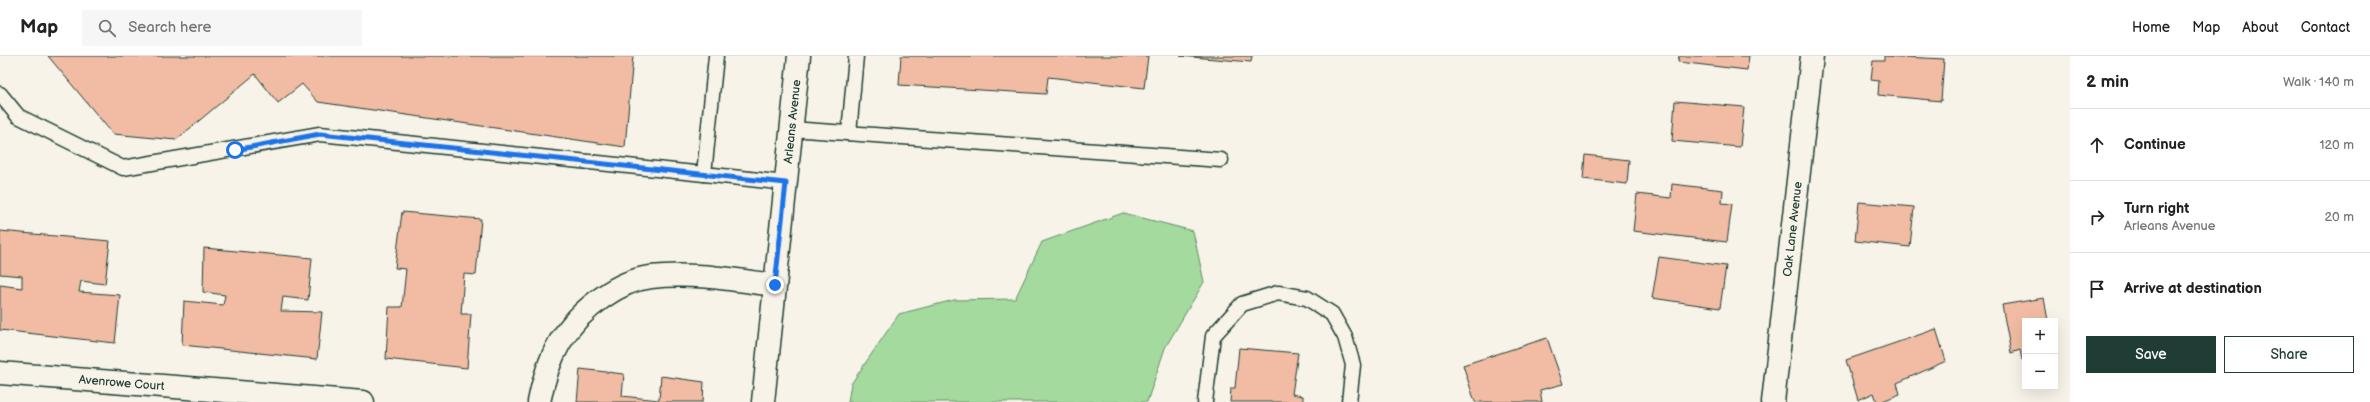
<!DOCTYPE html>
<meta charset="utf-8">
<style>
body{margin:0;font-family:"Balsamiq Sans",sans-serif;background:#f6f6f6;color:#222}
.controls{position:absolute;right:12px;bottom:12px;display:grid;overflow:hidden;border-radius:0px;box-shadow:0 4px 16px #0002}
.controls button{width:36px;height:36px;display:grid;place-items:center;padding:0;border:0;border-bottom:1px solid #e0e0e0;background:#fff;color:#222;font:20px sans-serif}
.stop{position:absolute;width:12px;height:12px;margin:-9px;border:3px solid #1a73e8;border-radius:50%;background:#fff}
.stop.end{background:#1a73e8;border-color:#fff;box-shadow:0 1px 4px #0008}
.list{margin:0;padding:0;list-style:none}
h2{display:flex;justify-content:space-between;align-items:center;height:52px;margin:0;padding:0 16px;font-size:17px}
h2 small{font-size:13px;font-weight:400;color:#767676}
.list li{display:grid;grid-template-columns:26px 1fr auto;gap:12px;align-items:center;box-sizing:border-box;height:72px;padding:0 16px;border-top:1px solid #e0e0e0}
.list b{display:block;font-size:15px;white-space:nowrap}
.list p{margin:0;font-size:13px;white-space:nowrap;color:#767676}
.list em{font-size:13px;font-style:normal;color:#767676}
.actions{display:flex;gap:8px;padding:12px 16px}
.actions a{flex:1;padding:9px 0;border:1px solid #1f3d34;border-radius:0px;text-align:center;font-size:14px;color:#1f3d34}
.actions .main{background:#1f3d34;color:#fff}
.icon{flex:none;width:22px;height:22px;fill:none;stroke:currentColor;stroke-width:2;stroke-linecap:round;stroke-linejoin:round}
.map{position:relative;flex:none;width:2070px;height:346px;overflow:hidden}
header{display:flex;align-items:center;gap:24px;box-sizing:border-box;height:56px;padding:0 20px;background:#fff;border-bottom:1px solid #e0e0e0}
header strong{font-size:19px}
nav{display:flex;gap:22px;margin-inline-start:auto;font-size:14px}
.search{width:280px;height:36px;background:#f6f6f6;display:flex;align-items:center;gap:10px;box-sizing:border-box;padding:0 14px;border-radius:0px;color:#767676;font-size:15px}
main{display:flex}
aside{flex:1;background:#fff}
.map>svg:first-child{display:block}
.green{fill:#a4da9e;stroke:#628c69}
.building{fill:#f1bca3;stroke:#1f3d34}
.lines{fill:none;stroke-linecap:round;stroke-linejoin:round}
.lane-casing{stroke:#1f3d34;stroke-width:17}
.street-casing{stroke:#1f3d34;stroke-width:25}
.lane{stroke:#f7f3e8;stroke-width:14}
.street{stroke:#f7f3e8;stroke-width:22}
.route{stroke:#1a73e8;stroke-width:5}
.labels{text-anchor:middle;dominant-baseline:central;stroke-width:3;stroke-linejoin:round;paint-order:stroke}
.street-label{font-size:12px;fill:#1f3d34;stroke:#f7f3e8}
</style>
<header>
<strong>Map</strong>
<div class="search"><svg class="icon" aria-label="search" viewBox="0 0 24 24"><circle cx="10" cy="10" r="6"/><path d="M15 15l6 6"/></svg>Search here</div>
<nav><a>Home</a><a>Map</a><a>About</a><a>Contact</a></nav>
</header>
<main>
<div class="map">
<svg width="2070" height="346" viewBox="0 0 2070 346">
<rect width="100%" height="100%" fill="#f7f3e8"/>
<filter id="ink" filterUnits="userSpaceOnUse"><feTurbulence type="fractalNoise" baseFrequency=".025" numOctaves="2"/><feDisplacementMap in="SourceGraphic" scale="8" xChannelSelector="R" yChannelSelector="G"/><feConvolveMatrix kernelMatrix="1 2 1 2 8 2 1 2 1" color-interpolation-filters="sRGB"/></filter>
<g filter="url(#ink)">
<polygon class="green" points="1123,157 1193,175 1204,226 1165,292 1147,346 848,346 851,328 899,258 954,244 1015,243 1042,186"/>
<g class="building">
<polygon points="48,0 633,0 625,91 318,46 302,28 278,47 255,18 176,84 113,78"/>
<polygon points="901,0 1148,0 1144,32 1048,21 1046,38 899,29"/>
<polygon points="1180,0 1252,0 1251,6"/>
<polygon points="1679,0 1749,0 1747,14 1678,6"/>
<polygon points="1884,0 1944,3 1941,45 1878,39 1879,25 1871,24 1873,5 1884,5"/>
<polygon points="1675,45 1744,51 1740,91 1672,85"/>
<polygon points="1585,99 1629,104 1627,128 1583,123"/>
<polygon points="1672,128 1723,134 1722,147 1732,148 1727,186 1633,175 1637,138 1671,142"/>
<polygon points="1859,146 1914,151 1910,191 1855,185"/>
<polygon points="402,156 481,163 476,219 464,218 461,258 471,258 467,312 386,303 389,251 402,251 406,213 395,212"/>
<polygon points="0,175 110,185 105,228 81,225 79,236 120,239 115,287 0,274 0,229 22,232 22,220 0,218"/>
<polygon points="204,192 312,202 308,244 283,241 281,255 322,256 317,303 182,289 184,245 223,249 225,239 203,236"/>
<polygon points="1659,201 1726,210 1720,252 1652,242"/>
<polygon points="2044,242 2048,265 2025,265 2025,304 2022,304 2020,294 2011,297 2002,249"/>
<polygon points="1936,273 1946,305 1897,327 1900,338 1880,346 1877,346 1874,337 1858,344 1846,304"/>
<polygon points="1547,282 1563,328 1540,334 1542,346 1475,346 1463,309"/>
<polygon points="1239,292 1298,297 1292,338 1303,340 1303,346 1230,346 1231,332 1235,332"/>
<polygon points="580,313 624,318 622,340 659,344 661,320 704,326 703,346 577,346"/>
</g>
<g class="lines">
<g class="lane-casing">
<g id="lane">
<polyline points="716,0 704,118 786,127"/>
<polyline points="0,38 18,60 123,112 320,78 704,118"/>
<polyline points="791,73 1221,104"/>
<polyline points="849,77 856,0"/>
<polyline points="1205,346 1213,280 1242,248 1278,237 1307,242 1332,258 1345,281 1353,309 1349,346"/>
</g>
</g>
<g class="street-casing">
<g id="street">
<path id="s1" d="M0 317 363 346"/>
<path d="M539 346C548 300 564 268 603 241 617 231 634 223 651 221 692 216 734 224 775 229"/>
<path id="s2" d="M763 346 799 0"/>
<path id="s3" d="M1773 346 1812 0"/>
</g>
</g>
<use href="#lane" class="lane"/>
<use href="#street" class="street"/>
</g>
</g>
<g class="lines" filter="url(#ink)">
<polyline class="route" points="235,94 320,78 786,127 775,229"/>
</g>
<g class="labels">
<g class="street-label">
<text stroke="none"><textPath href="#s2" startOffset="282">Arleans Avenue</textPath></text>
<text stroke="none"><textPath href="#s3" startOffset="174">Oak Lane Avenue</textPath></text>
<text stroke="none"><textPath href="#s1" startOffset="122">Avenrowe Court</textPath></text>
</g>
</g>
</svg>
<div class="controls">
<button>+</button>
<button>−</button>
</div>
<div class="stop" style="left:235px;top:94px"></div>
<div class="stop end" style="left:775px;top:229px"></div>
</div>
<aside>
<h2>2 min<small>Walk · 140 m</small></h2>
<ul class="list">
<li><svg class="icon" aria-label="ahead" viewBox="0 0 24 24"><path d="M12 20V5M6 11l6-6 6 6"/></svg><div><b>Continue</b></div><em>120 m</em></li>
<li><svg class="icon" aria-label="right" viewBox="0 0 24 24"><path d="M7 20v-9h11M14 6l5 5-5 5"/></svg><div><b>Turn right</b><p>Arleans Avenue</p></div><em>20 m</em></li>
<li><svg class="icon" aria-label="arrive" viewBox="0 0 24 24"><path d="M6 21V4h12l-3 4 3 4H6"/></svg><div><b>Arrive at destination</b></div></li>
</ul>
<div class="actions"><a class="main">Save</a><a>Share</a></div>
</aside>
</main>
